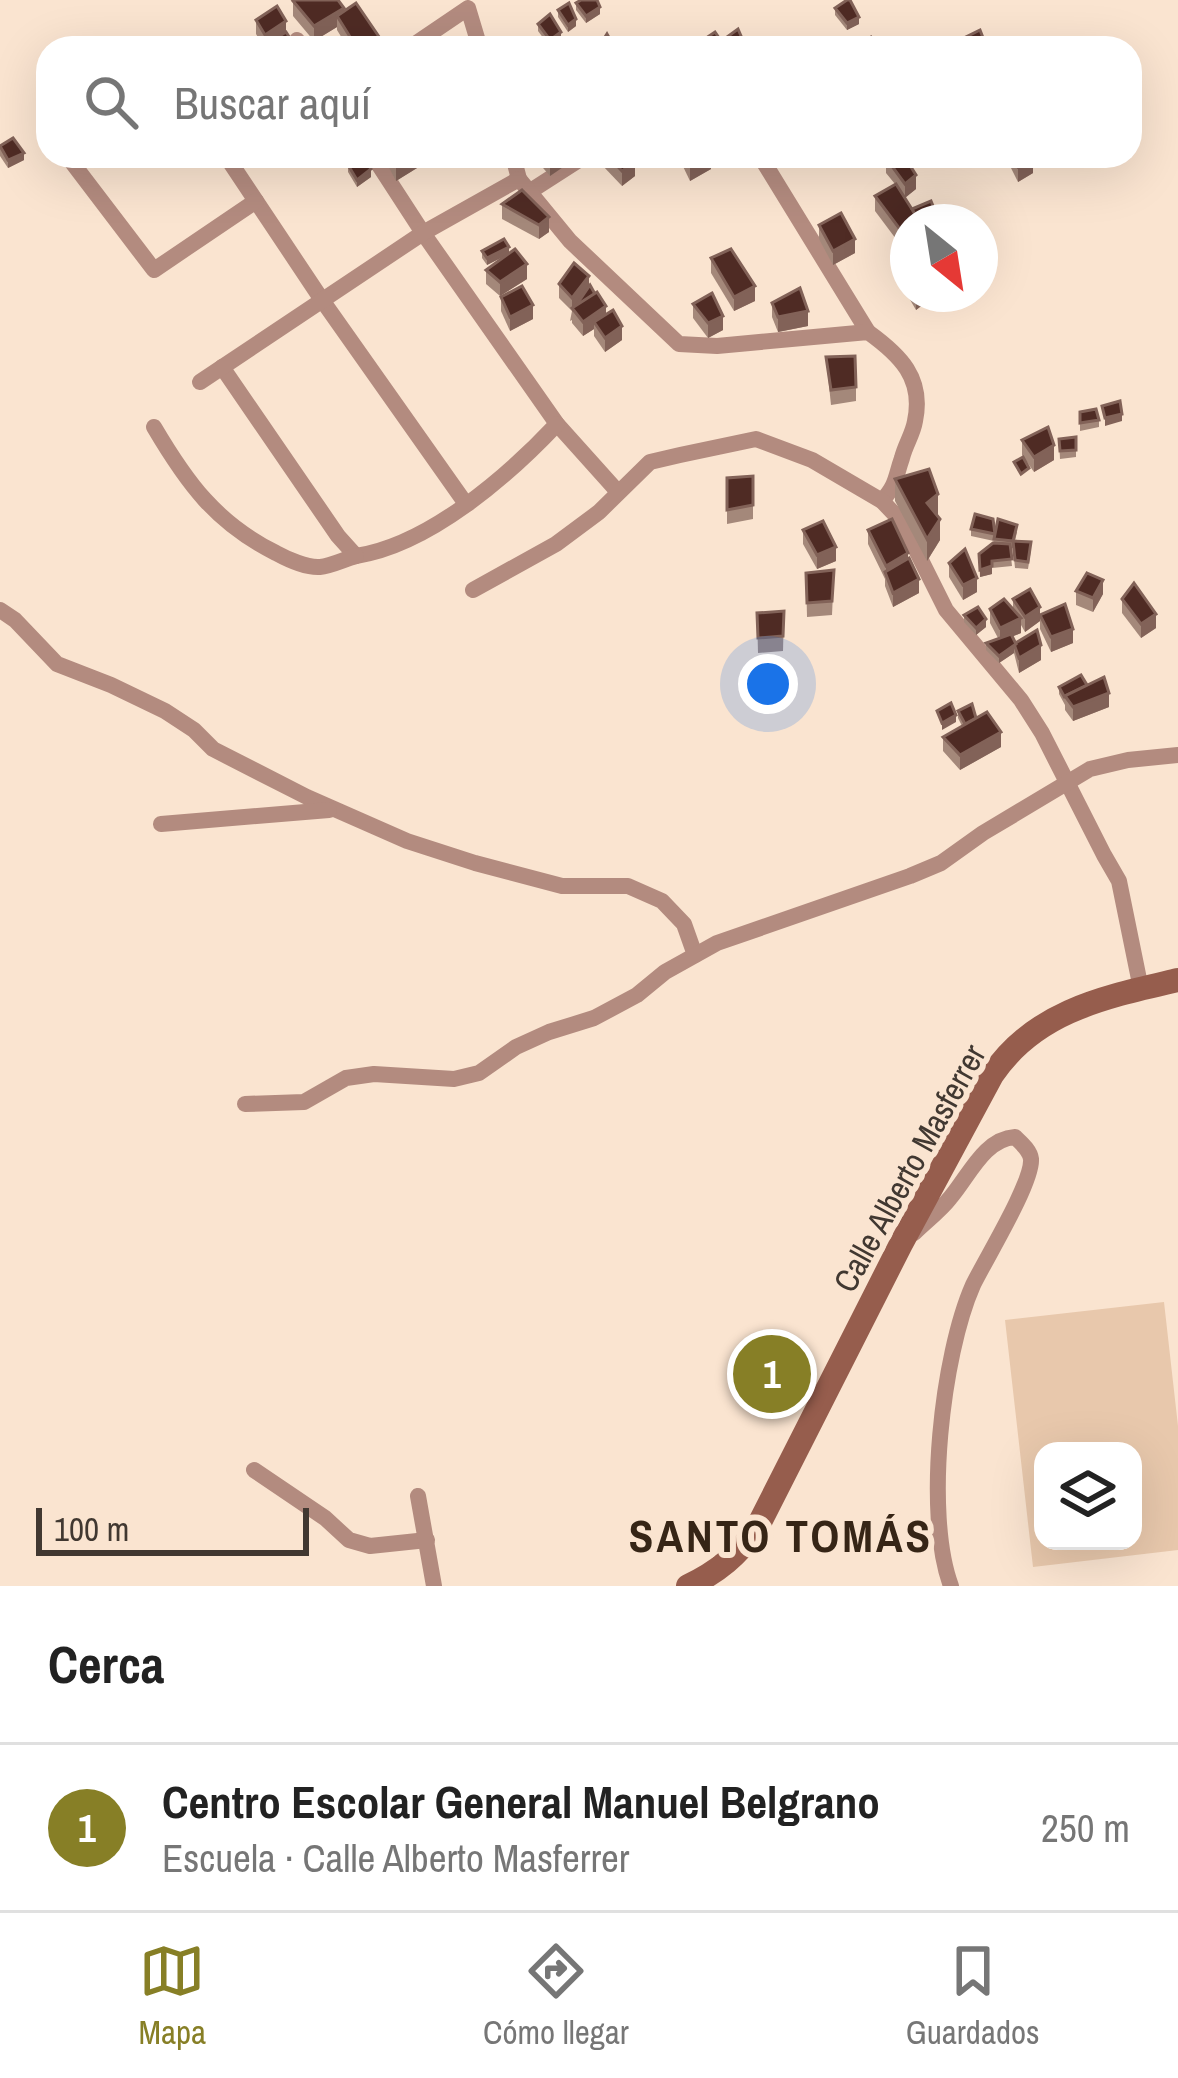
<!DOCTYPE html>
<html lang="es">
<meta charset="utf-8">
<style>
body{margin:0;font-family:"Archivo Narrow",sans-serif;background:#f2f2f2;color:#222}
.controls{position:absolute;right:36px;bottom:36px;display:grid;overflow:hidden;border-radius:24px;box-shadow:0 12px 48px #0002}
.controls button{width:108px;height:108px;display:grid;place-items:center;padding:0;border:0;border-bottom:3px solid #e0e0e0;background:#fff;color:#222;font:60px sans-serif}
.compass{position:absolute;left:890px;top:204px;width:108px;height:108px;border-radius:50%;background:#fff;box-shadow:0 12px 48px #0002;rotate:150deg}
.scale{position:absolute;left:36px;bottom:30px;width:273px;box-sizing:border-box;padding-left:12px;border:6px solid #413831;border-top:0;font-size:33px;line-height:42px;white-space:nowrap;color:#413831;-webkit-text-stroke:9px #fae4d0;paint-order:stroke}
.you{position:absolute;left:768px;top:684px;width:42px;height:42px;margin:-30px;border:9px solid #fff;border-radius:50%;background:#1a73e8;box-shadow:0 0 0 18px #1a73e833}
.badge{display:grid;place-items:center;width:78px;height:78px;border-radius:50%;background:#877f26;color:#fff;font-size:39px;font-weight:700}
.pin{position:absolute;translate:-50% -50%;border:6px solid #fff;box-shadow:0 3px 12px #0006}
.list{margin:0;padding:0;list-style:none}
h2{display:flex;justify-content:space-between;align-items:center;height:156px;margin:0;padding:0 48px;font-size:51px}
h2 small{font-size:39px;font-weight:400;color:#767676}
.list li{display:grid;grid-template-columns:78px 1fr auto;gap:36px;align-items:center;box-sizing:border-box;height:168px;padding:0 48px;border-top:3px solid #e0e0e0}
.list b{display:block;font-size:45px;white-space:nowrap}
.list p{margin:0;font-size:39px;white-space:nowrap;color:#767676}
.list em{font-size:39px;font-style:normal;color:#767676}
.icon{flex:none;width:66px;height:66px;fill:none;stroke:currentColor;stroke-width:2;stroke-linecap:round;stroke-linejoin:round}
.map{position:relative;flex:none;width:1178px;height:1586px;overflow:hidden}
.search{position:absolute;background:#fff;box-shadow:0 12px 48px #0002;left:36px;right:36px;top:36px;height:132px;display:flex;align-items:center;gap:30px;box-sizing:border-box;padding:0 42px;border-radius:36px;color:#767676;font-size:45px}
.sheet{height:324px;background:#fff}
nav{display:flex;justify-content:space-around;align-items:center;box-sizing:border-box;height:168px;border-top:3px solid #e0e0e0;background:#fff;font-size:33px;color:#767676}
nav a{display:grid;justify-items:center;gap:6px}
nav .on{color:#877f26}
.map>svg:first-child{display:block}
.green{fill:#e8c8ac;fill-rule:evenodd}
.lines{fill:none;stroke-linecap:round;stroke-linejoin:round}
.minor{stroke:#b38b7f;stroke-width:16}
.secondary{stroke:#965d4d;stroke-width:24}
.wall{fill:#a4887a}
.shaded-wall{fill:#826258}
.building{fill:#4f2b24;stroke:#826258;stroke-width:3}
.labels{text-anchor:middle;dominant-baseline:central;stroke-width:12;stroke-linejoin:round;paint-order:stroke}
.street-label{font-size:33px;fill:#413831;stroke:#fae4d0}
.district-label{font-size:45px;font-weight:bold;letter-spacing:3px;fill:#362516;stroke:#fae4d0}
</style>
<div class="map">
<svg width="1178" height="1586" viewBox="0 0 1178 1586">
<rect width="100%" height="100%" fill="#fae4d0"/>
<path class="green" d="M1164 1302 1178 1426V1550L1033 1567 1005 1320ZM1043 1451H1133V1541H1043Z"/>
<g class="lines">
<g class="minor">
<polyline points="297,40 302,48"/>
<polyline points="409,48 468,8 480,48"/>
<polyline points="226,156 322,300 466,504"/>
<polyline points="373,156 423,233 557,424 618,492"/>
<polyline points="513,156 519,179"/>
<polyline points="760,156 868,332"/>
<polyline points="71,161 154,270 256,201"/>
<polyline points="529,192 585,156"/>
<path d="M222 367 338 536 356 556C429 545 508 476 557 424"/>
<path d="M200 382 423 233 519 179 570 241 679 344 717 346 868 332C900 355 924 378 915 421 913 434 905 445 902 458 895 478 897 484 882 501"/>
<path d="M154 427C187 483 216 523 276 553 287 559 307 568 320 567 331 566 345 559 356 556"/>
<polyline points="473,590 556,544 599,512 650,462 680,455 756,439 812,460 882,501 902,522 946,610 1021,700 1042,733 1104,855 1119,881 1141,989"/>
<polyline points="0,610 15,620 57,664 111,685 165,711 194,730 213,749 307,797 407,841 475,863 562,886 628,886 662,901 684,924 695,955"/>
<polyline points="161,824 329,810"/>
<polyline points="245,1104 304,1102 346,1078 374,1074 454,1079 479,1073 516,1047 549,1032 594,1018 637,995 665,972 717,943 910,876 941,863 983,833 1090,769 1128,760 1178,755"/>
<path d="M914 1233C926 1221 940 1211 950 1198 969 1176 984 1139 1015 1137 1020 1142 1030 1150 1031 1159 1033 1182 985 1260 973 1285 942 1355 924 1514 951 1586"/>
<polyline points="254,1470 325,1518 349,1540 370,1546 427,1540"/>
<polyline points="418,1496 434,1586"/>
</g>
<path class="secondary" d="M688 1586C718 1572 738 1555 757 1528L901 1244 992 1075C1036 1010 1106 997 1178 980"/>
</g>
<g class="wall">
<polygon points="293,1 344,11 384,48 348,48 337,30 337,27 314,41 293,16"/>
<polygon points="576,3 600,14 586,23 576,10"/>
<polygon points="835,8 859,24 847,30 835,15"/>
<polygon points="558,10 576,26 568,32 558,17"/>
<polygon points="256,20 286,33 295,48 264,47 256,34"/>
<polygon points="538,24 561,39 550,47 538,31"/>
<polygon points="48,106 48,133 42,125 42,111"/>
<polygon points="0,146 24,160 8,168 0,156"/>
<polygon points="383,156 417,156 417,168 396,181"/>
<polygon points="537,156 569,156 569,163 550,176 537,161"/>
<polygon points="602,156 632,156 635,176 622,186 602,165"/>
<polygon points="678,156 711,156 711,169 690,181"/>
<polygon points="1005,156 1032,156 1033,173 1018,182"/>
<polygon points="886,158 916,189 904,198 912,209 938,222 908,222 908,255 875,211 875,196 895,184 886,173"/>
<polygon points="348,165 371,177 357,187 348,172"/>
<polygon points="502,204 549,232 539,239 502,219"/>
<polygon points="819,225 855,253 833,265 819,239"/>
<polygon points="482,251 509,253 527,279 500,296 486,284 486,270 504,256 487,265 482,258"/>
<polygon points="711,258 755,301 734,311 711,273"/>
<polygon points="908,281 908,294 929,294 929,300 916,310 905,291 905,283"/>
<polygon points="559,284 589,288 622,340 605,352 594,336 594,329 583,336 572,323 572,320 570,321 572,311 559,298"/>
<polygon points="501,297 533,319 510,331 501,311"/>
<polygon points="772,303 808,326 778,332 772,317"/>
<polygon points="693,304 723,330 708,338 693,318"/>
<polygon points="826,357 856,387 856,401 831,405"/>
<polygon points="1080,412 1099,420 1099,427 1080,431"/>
<polygon points="1076,437 1076,457 1060,459 1059,439"/>
<polygon points="1022,440 1054,460 1034,472 1022,455"/>
<polygon points="753,476 753,519 727,524 727,478"/>
<polygon points="895,479 938,515 940,540 927,561 895,501"/>
<polygon points="971,529 995,534 1017,532 1015,541 1031,550 1028,569 1015,568 1013,548 1010,548 1012,566 992,568 992,574 980,577 979,554 994,541 971,536"/>
<polygon points="803,530 836,561 817,569 803,544"/>
<polygon points="868,530 908,559 919,593 893,607 885,586 885,579 868,544"/>
<polygon points="949,563 977,592 963,600 949,577"/>
<polygon points="834,570 832,615 807,617 806,573"/>
<polygon points="1076,591 1103,594 1093,612 1076,605"/>
<polygon points="1013,599 1040,621 1025,632 1021,625 1021,633 1012,636 1015,643 1041,660 1019,673 1014,653 999,663 986,650 986,643 998,638 990,623 990,609 1013,609"/>
<polygon points="1122,599 1156,628 1141,638 1122,613"/>
<polygon points="784,611 783,651 758,653 757,613"/>
<polygon points="964,615 986,627 976,635 964,622"/>
<polygon points="1040,615 1073,643 1051,652 1040,629"/>
<polygon points="1087,685 1109,707 1073,721 1065,710 1065,705 1059,694 1059,687"/>
<polygon points="958,711 976,718 1001,747 960,770 943,751 943,737 962,726 958,718"/>
</g>
<g class="shaded-wall">
<polygon points="600,7 600,14 586,23 586,16"/>
<polygon points="344,8 344,22 337,16 337,27 314,41 314,26"/>
<polygon points="859,17 859,24 847,30 847,23"/>
<polygon points="576,19 576,26 568,32 568,25"/>
<polygon points="286,21 286,35 270,42 270,46 265,48 265,35"/>
<polygon points="561,32 561,39 550,47 550,40"/>
<polygon points="24,153 24,160 8,168 8,160"/>
<polygon points="413,156 417,156 417,168 396,181 396,166"/>
<polygon points="558,156 569,156 569,163 550,176 550,162"/>
<polygon points="711,156 711,169 690,181 690,166"/>
<polygon points="1033,159 1033,173 1018,182 1018,167"/>
<polygon points="635,162 635,176 622,186 622,171"/>
<polygon points="371,169 371,177 357,187 357,180"/>
<polygon points="916,175 916,189 905,198 905,184"/>
<polygon points="549,217 549,232 539,239 539,225"/>
<polygon points="855,239 855,253 833,265 833,251"/>
<polygon points="509,247 509,254 487,265 487,258"/>
<polygon points="527,264 527,279 500,296 500,282"/>
<polygon points="589,276 589,290 572,312 572,298"/>
<polygon points="755,286 755,301 734,311 734,297"/>
<polygon points="929,294 929,300 916,310 916,302"/>
<polygon points="533,305 533,319 510,331 510,317"/>
<polygon points="606,306 606,320 594,322 594,329 583,336 583,322"/>
<polygon points="808,311 808,326 778,332 778,317"/>
<polygon points="723,316 723,330 708,338 708,323"/>
<polygon points="622,326 622,340 605,352 605,338"/>
<polygon points="1122,414 1122,421 1105,426 1105,418"/>
<polygon points="1054,445 1054,460 1034,472 1034,457"/>
<polygon points="938,494 938,515 927,525 927,503"/>
<polygon points="940,519 940,540 927,561 927,539"/>
<polygon points="836,547 836,561 817,569 817,555"/>
<polygon points="908,553 908,567 886,574 886,566"/>
<polygon points="992,566 992,574 980,577 980,570"/>
<polygon points="977,578 977,592 963,600 963,585"/>
<polygon points="919,579 919,593 893,607 893,593"/>
<polygon points="1103,580 1103,594 1093,612 1093,598"/>
<polygon points="1040,607 1040,621 1025,632 1025,617"/>
<polygon points="1156,614 1156,628 1141,638 1141,624"/>
<polygon points="1021,618 1021,633 1000,642 1000,628"/>
<polygon points="986,619 986,627 976,635 976,628"/>
<polygon points="1073,629 1073,643 1051,652 1051,637"/>
<polygon points="1014,645 1014,653 999,663 999,656"/>
<polygon points="1041,645 1041,660 1019,673 1019,658"/>
<polygon points="1109,693 1109,707 1073,721 1073,707"/>
<polygon points="956,715 956,722 942,730 942,723"/>
<polygon points="1001,732 1001,747 960,770 960,755"/>
</g>
<g class="building">
<polygon points="295,0 338,0 344,8 314,26 293,1"/>
<polygon points="581,0 597,0 600,7 586,16 576,3"/>
<polygon points="847,0 850,0 859,17 847,23 835,8"/>
<polygon points="356,3 384,44 378,48 357,48 337,16"/>
<polygon points="569,3 576,19 568,25 558,10"/>
<polygon points="277,6 286,21 265,35 256,20"/>
<polygon points="550,14 561,32 550,40 538,24"/>
<polygon points="738,29 744,43 736,48 731,48 723,40"/>
<polygon points="980,30 987,48 967,48 962,39"/>
<polygon points="286,32 295,46 293,48 274,48 270,42"/>
<polygon points="715,32 726,48 709,48 703,40"/>
<polygon points="607,34 615,48 598,48"/>
<polygon points="871,37 876,44 872,48 863,48 860,45"/>
<polygon points="13,138 24,153 8,160 0,146"/>
<polygon points="363,156 371,169 357,180 348,165"/>
<polygon points="391,156 413,156 396,166"/>
<polygon points="608,156 632,156 635,162 622,171"/>
<polygon points="685,156 709,156 690,166"/>
<polygon points="890,156 904,156 916,175 905,184 886,158"/>
<polygon points="1012,156 1032,156 1033,159 1018,167"/>
<polygon points="896,184 920,222 908,222 908,240 875,196"/>
<polygon points="522,190 549,217 539,225 502,204"/>
<polygon points="931,201 938,218 929,222 920,222 912,209"/>
<polygon points="841,213 855,239 833,251 819,225"/>
<polygon points="504,239 509,247 487,258 482,251"/>
<polygon points="515,249 527,264 500,282 486,270"/>
<polygon points="731,249 755,286 734,297 711,258"/>
<polygon points="574,263 589,276 572,298 559,284"/>
<polygon points="590,285 595,294 575,307"/>
<polygon points="522,286 533,305 510,317 501,297"/>
<polygon points="800,288 808,311 778,317 772,303"/>
<polygon points="597,292 606,306 583,322 572,308"/>
<polygon points="712,293 723,316 708,323 693,304"/>
<polygon points="911,294 928,294 916,302"/>
<polygon points="613,310 622,326 605,338 594,322"/>
<polygon points="855,356 856,387 831,390 826,357"/>
<polygon points="1120,401 1122,414 1105,418 1102,406"/>
<polygon points="1096,409 1099,420 1080,423 1080,412"/>
<polygon points="1048,427 1054,445 1034,457 1022,440"/>
<polygon points="1076,437 1076,450 1060,451 1059,439"/>
<polygon points="1023,457 1029,468 1021,474 1014,462"/>
<polygon points="929,469 938,494 927,503 940,519 927,539 895,479"/>
<polygon points="753,476 753,505 727,510 727,478"/>
<polygon points="975,514 993,519 995,534 971,529"/>
<polygon points="892,519 908,553 886,566 868,530"/>
<polygon points="998,519 1017,525 1013,541 994,539"/>
<polygon points="823,521 836,547 817,555 803,530"/>
<polygon points="1013,541 1031,542 1028,562 1015,560"/>
<polygon points="993,543 1010,544 1012,559 992,561 992,566 980,570 979,554"/>
<polygon points="965,549 977,578 963,585 949,563"/>
<polygon points="909,558 919,579 893,593 885,572"/>
<polygon points="834,570 832,601 807,603 806,573"/>
<polygon points="1087,573 1103,580 1093,598 1076,591"/>
<polygon points="1134,583 1156,614 1141,624 1122,599"/>
<polygon points="1030,589 1040,607 1025,617 1013,599"/>
<polygon points="1004,599 1021,618 1000,628 990,609"/>
<polygon points="1065,604 1073,629 1051,637 1040,615"/>
<polygon points="978,607 986,619 976,628 964,615"/>
<polygon points="784,611 783,636 758,638 757,613"/>
<polygon points="1037,630 1041,645 1019,658 1014,644"/>
<polygon points="1011,634 1016,644 999,656 986,643"/>
<polygon points="1081,675 1087,685 1065,696 1065,698 1059,687"/>
<polygon points="1104,677 1109,693 1073,707 1065,696"/>
<polygon points="951,703 956,715 942,723 937,711"/>
<polygon points="972,704 976,718 965,724 958,711"/>
<polygon points="987,712 1001,732 960,755 943,737"/>
</g>
<g class="labels">
<g class="street-label">
<text transform="translate(909 1168) rotate(-61)">Calle Alberto Masferrer</text>
</g>
<g class="district-label">
<text x="781" y="1535">SANTO TOMÁS</text>
</g>
</g>
</svg>
<div class="controls">
<button><svg class="icon" aria-label="layers" viewBox="0 0 24 24"><path d="M12 4l9 5-9 5-9-5zM3 14l9 5 9-5"/></svg></button>
</div>
<svg class="compass" viewBox="-18 -18 36 36"><path d="M0-13l5 13h-10z" fill="#e53935"/><path d="M0 13l5-13h-10z" fill="#767676"/></svg>
<div class="scale">100 m</div>
<div class="you"></div>
<div class="pin badge" style="left:772px;top:1374px">1</div>
<div class="search"><svg class="icon" aria-label="search" viewBox="0 0 24 24"><circle cx="10" cy="10" r="6"/><path d="M15 15l6 6"/></svg>Buscar aquí</div>
</div>
<section class="sheet">
<h2>Cerca<small></small></h2>
<ul class="list">
<li><span class="badge">1</span><div><b>Centro Escolar General Manuel Belgrano</b><p>Escuela · Calle Alberto Masferrer</p></div><em>250 m</em></li>
</ul>
</section>
<nav>
<a class="on"><svg class="icon" aria-label="map" viewBox="0 0 24 24"><path d="M3 6l6-2 6 2 6-2v14l-6 2-6-2-6 2zM9 4v14M15 6v14"/></svg>Mapa</a>
<a><svg class="icon" aria-label="directions" viewBox="0 0 24 24"><path d="M12 3l9 9-9 9-9-9zM9 14v-3h6M13 9l2 2-2 2"/></svg>Cómo llegar</a>
<a><svg class="icon" aria-label="saved" viewBox="0 0 24 24"><path d="M7 4h10v16l-5-4-5 4z"/></svg>Guardados</a>
</nav>
